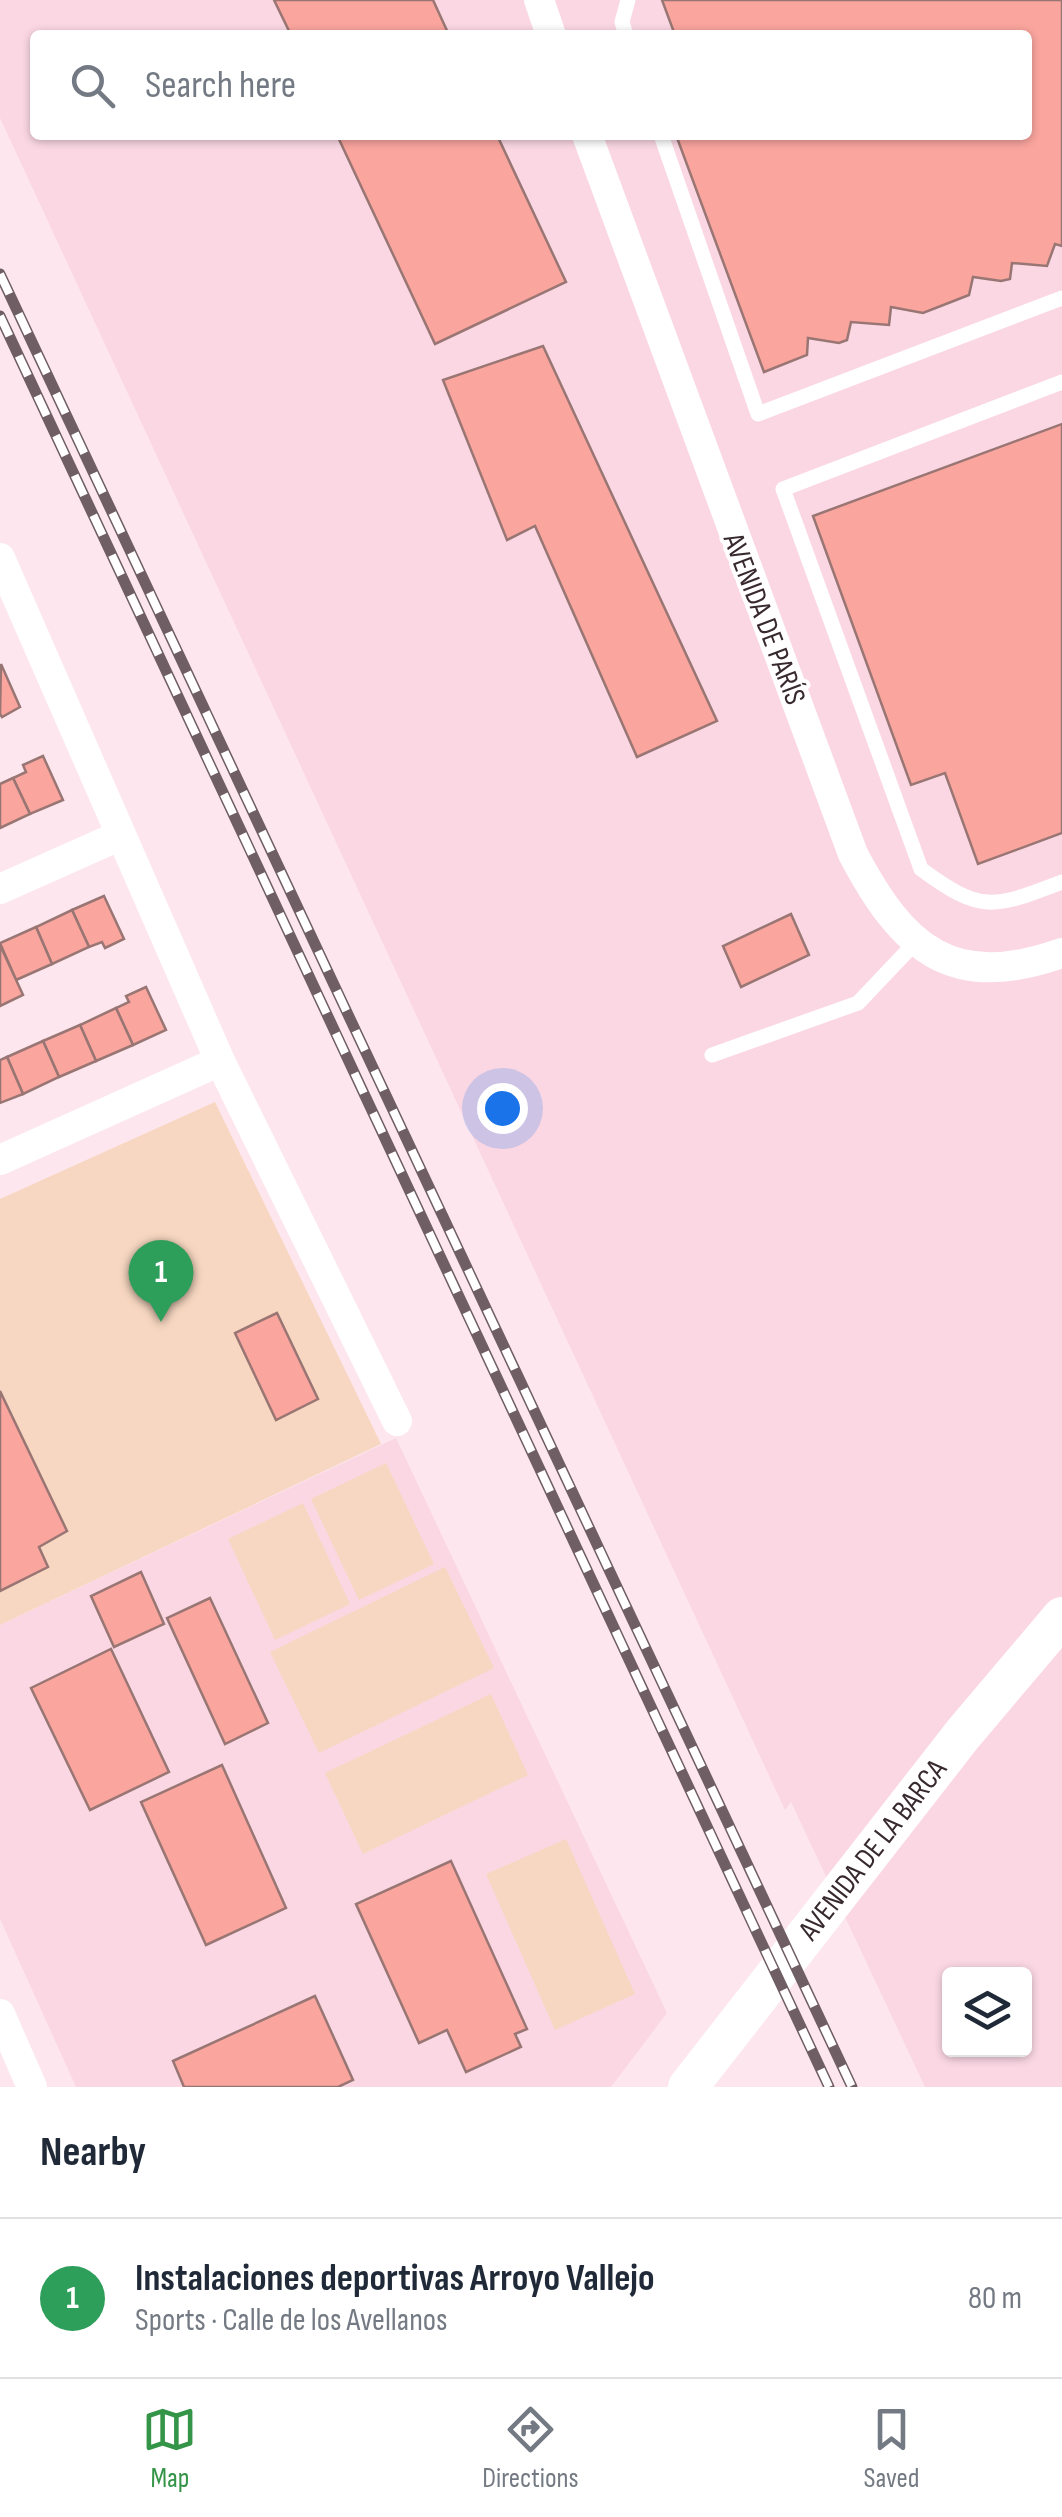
<!DOCTYPE html>
<meta charset="utf-8">
<style>
body{margin:0;font-family:"Sofia Sans Condensed",sans-serif;background:#f6f6f7;color:#1f2937}
.controls{position:absolute;right:30px;bottom:30px;display:grid;overflow:hidden;border-radius:10px;box-shadow:0 2px 8px #0004}
.controls button{width:90px;height:90px;display:grid;place-items:center;padding:0;border:0;border-bottom:2px solid #e0e1e3;background:#fff;color:#1f2937;font:50px sans-serif}
.you{position:absolute;left:502px;top:1108px;width:35px;height:35px;margin:-25px;border:8px solid #fff;border-radius:50%;background:#1a73e8;box-shadow:0 0 0 15px #1a73e833}
.badge{display:grid;place-items:center;width:65px;height:65px;border-radius:50%;background:#349447;color:#fff;font-size:32px;font-weight:700}
.pin{position:absolute;translate:-50% -82px;filter:drop-shadow(0 2px 5px #0008)}
.pin::after{content:'';position:absolute;top:52px;width:35px;height:30px;background:inherit;clip-path:polygon(0 0,100% 0,50% 100%)}
.list{margin:0;padding:0;list-style:none}
h2{display:flex;justify-content:space-between;align-items:center;height:130px;margin:0;padding:0 40px;font-size:42px}
h2 small{font-size:32px;font-weight:400;color:#747a83}
.list li{display:grid;grid-template-columns:65px 1fr auto;gap:30px;align-items:center;box-sizing:border-box;height:160px;padding:0 40px;border-top:2px solid #e0e1e3}
.list b{display:block;font-size:38px;white-space:nowrap}
.list p{margin:0;font-size:32px;white-space:nowrap;color:#747a83}
.list em{font-size:32px;font-style:normal;color:#747a83}
.icon{flex:none;width:55px;height:55px;fill:none;stroke:currentColor;stroke-width:2;stroke-linecap:round;stroke-linejoin:round}
.map{position:relative;flex:none;width:1062px;height:2087px;overflow:hidden}
.search{position:absolute;background:#fff;box-shadow:0 2px 8px #0004;left:30px;right:30px;top:30px;height:110px;display:flex;align-items:center;gap:25px;box-sizing:border-box;padding:0 35px;border-radius:10px;color:#747a83;font-size:38px}
.sheet{height:290px;background:#fff}
nav{display:flex;justify-content:space-around;align-items:center;box-sizing:border-box;height:140px;border-top:2px solid #e0e1e3;background:#fff;font-size:28px;color:#747a83}
nav a{display:grid;justify-items:center;gap:5px}
nav .on{color:#349447}
.map>svg:first-child{display:block}
.built{fill:#fbd7e4;fill-rule:evenodd}
.green{fill:#f7d7c1}
.building{fill:#faa59e;stroke:#997673;stroke-width:2.5}
.lines{fill:none;stroke-linecap:round;stroke-linejoin:round}
.service{stroke:#fff;stroke-width:15}
.minor{stroke:#fff;stroke-width:30}
.tertiary{stroke:#fff;stroke-width:40}
.rail-casing{stroke:#6f5e64;stroke-width:11}
.rail{stroke:#fff;stroke-width:8;stroke-dasharray:22;stroke-linecap:butt}
.labels{text-anchor:middle;dominant-baseline:central;stroke-width:8;stroke-linejoin:round;paint-order:stroke}
.street-label{font-size:30px;fill:#37292e;stroke:#fff}
</style>
<div class="map">
<svg width="1062" height="2087" viewBox="0 0 1062 2087">
<rect width="100%" height="100%" fill="#fde6ee"/>
<g class="built">
<path d="M0 0H1062V2087H925L791 1802 785 1810 0 118ZM35 35H1027V135H35ZM950 1974H1024V2050H950Z"/>
<polygon points="396,1438 667,2013 611,2087 76,2087 0,1919 0,1625"/>
</g>
<g class="green">
<polygon points="215,1102 381,1444 0,1625 0,1199"/>
<polygon points="386,1463 434,1564 359,1600 311,1499"/>
<polygon points="303,1503 350,1604 275,1640 228,1539"/>
<polygon points="445,1567 494,1668 319,1753 270,1652"/>
<polygon points="491,1694 528,1775 363,1854 325,1773"/>
<polygon points="566,1839 635,1994 555,2030 486,1874"/>
</g>
<g class="building">
<polygon points="274,0 433,0 449,35 291,35"/>
<polygon points="662,0 1062,0 1062,246 1055,244 1047,266 1012,263 1010,279 1001,281 973,277 969,295 923,313 891,307 889,325 851,322 847,340 839,343 808,338 807,355 764,372 676,135 1027,135 1027,35 675,35"/>
<polygon points="337,135 497,135 566,282 435,344"/>
<polygon points="543,346 717,721 637,757 535,526 507,540 443,380"/>
<polygon points="1062,424 1062,833 978,864 945,773 911,785 813,516"/>
<polygon points="1,664 20,707 2,717 0,714"/>
<polygon points="43,756 63,800 30,814 13,778 26,772 23,765"/>
<polygon points="13,778 30,814 0,828 0,784"/>
<polygon points="104,896 124,939 105,948 102,942 89,947 72,910"/>
<polygon points="72,910 89,947 52,964 36,927"/>
<polygon points="791,914 809,955 741,987 723,946"/>
<polygon points="36,927 52,964 16,980 0,943"/>
<polygon points="0,945 23,995 0,1006"/>
<polygon points="146,987 166,1030 133,1045 116,1008 129,1002 126,996"/>
<polygon points="116,1008 133,1045 96,1061 80,1025"/>
<polygon points="80,1025 96,1061 59,1077 43,1041"/>
<polygon points="43,1041 59,1077 23,1094 7,1057"/>
<polygon points="7,1057 23,1094 0,1103 0,1060"/>
<polygon points="277,1313 318,1399 276,1420 235,1333"/>
<polygon points="0,1391 67,1531 39,1547 48,1567 0,1591"/>
<polygon points="141,1572 164,1624 114,1647 91,1596"/>
<polygon points="210,1598 268,1723 225,1744 167,1618"/>
<polygon points="111,1649 169,1772 90,1810 31,1688"/>
<polygon points="222,1765 286,1908 206,1945 141,1802"/>
<polygon points="451,1861 527,2029 515,2034 521,2047 466,2072 447,2030 419,2043 356,1904"/>
<polygon points="315,1996 353,2080 338,2087 184,2087 173,2061"/>
</g>
<g class="lines">
<g class="service">
<polyline points="626,35 622,22 628,0"/>
<polyline points="661,135 758,414 1062,298"/>
<path d="M1062 382 783 489 921 869C982 914 994 908 1062 882"/>
<polyline points="712,1055 858,1003 914,944"/>
</g>
<g class="minor">
<polyline points="539,0 551,35"/>
<path d="M587 135 853 854C903 949 952 992 1062 953"/>
<polyline points="0,558 220,1061 397,1421"/>
<polyline points="0,889 121,835"/>
<polyline points="0,1160 220,1061"/>
<polyline points="0,2014 32,2087"/>
</g>
<polyline class="tertiary" points="688,2087 963,1734 1062,1617"/>
<g class="rail-casing">
<g id="rail">
<polyline points="0,274 852,2087"/>
<polyline points="0,316 829,2087"/>
</g>
</g>
<use href="#rail" class="rail"/>
</g>
<g class="labels">
<g class="street-label">
<text transform="translate(764 619) rotate(69)">AVENIDA DE PARÍS</text>
<text transform="translate(873 1850) rotate(-52)">AVENIDA DE LA BARCA</text>
</g>
</g>
</svg>
<div class="controls">
<button><svg class="icon" aria-label="layers" viewBox="0 0 24 24"><path d="M12 4l9 5-9 5-9-5zM3 14l9 5 9-5"/></svg></button>
</div>
<div class="you"></div>
<div class="pin badge" style="left:161px;top:1322px;background:#2e9e5b">1</div>
<div class="search"><svg class="icon" aria-label="search" viewBox="0 0 24 24"><circle cx="10" cy="10" r="6"/><path d="M15 15l6 6"/></svg>Search here</div>
</div>
<section class="sheet">
<h2>Nearby<small></small></h2>
<ul class="list">
<li><span class="badge" style="background:#2e9e5b">1</span><div><b>Instalaciones deportivas Arroyo Vallejo</b><p>Sports · Calle de los Avellanos</p></div><em>80 m</em></li>
</ul>
</section>
<nav>
<a class="on"><svg class="icon" aria-label="map" viewBox="0 0 24 24"><path d="M3 6l6-2 6 2 6-2v14l-6 2-6-2-6 2zM9 4v14M15 6v14"/></svg>Map</a>
<a><svg class="icon" aria-label="directions" viewBox="0 0 24 24"><path d="M12 3l9 9-9 9-9-9zM9 14v-3h6M13 9l2 2-2 2"/></svg>Directions</a>
<a><svg class="icon" aria-label="saved" viewBox="0 0 24 24"><path d="M7 4h10v16l-5-4-5 4z"/></svg>Saved</a>
</nav>
